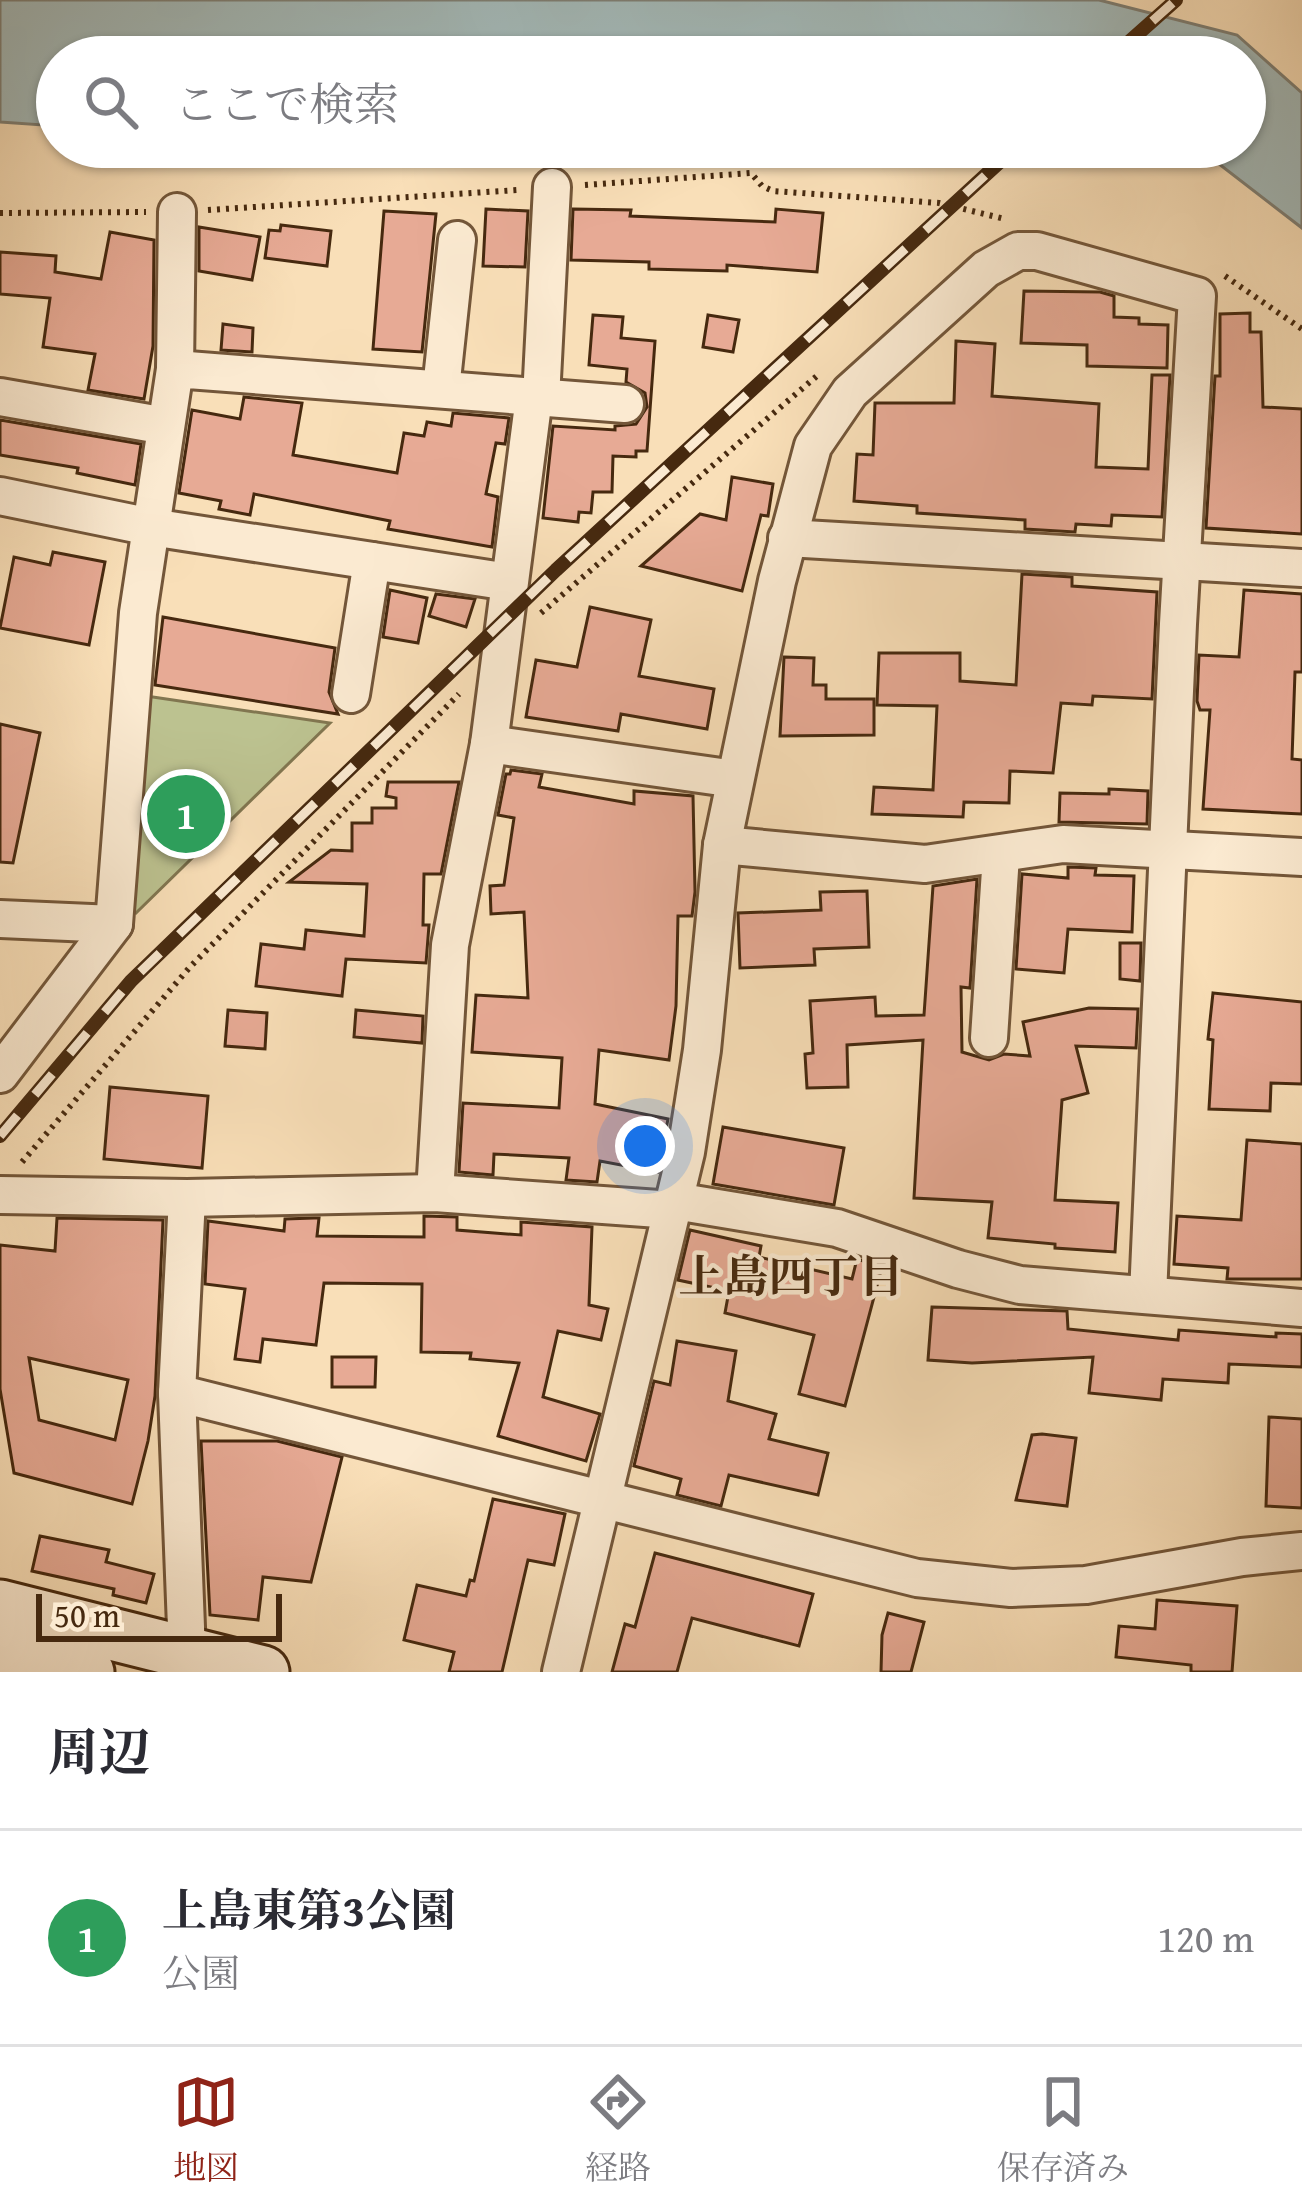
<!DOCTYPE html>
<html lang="ja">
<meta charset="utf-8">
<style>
body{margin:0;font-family:"Gentium Book Plus","Noto Serif JP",serif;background:#f2f2f3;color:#2b2b33}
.scale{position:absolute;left:36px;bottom:30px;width:246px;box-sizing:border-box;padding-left:12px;border:6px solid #46290f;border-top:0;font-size:33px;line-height:42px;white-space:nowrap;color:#46290f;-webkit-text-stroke:9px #fbead1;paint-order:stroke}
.you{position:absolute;left:645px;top:1146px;width:42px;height:42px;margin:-30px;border:9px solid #fff;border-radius:50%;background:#1a73e8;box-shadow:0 0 0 18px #1a73e833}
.badge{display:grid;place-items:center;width:78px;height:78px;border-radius:50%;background:#8f2418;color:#fff;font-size:39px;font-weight:700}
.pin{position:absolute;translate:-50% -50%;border:6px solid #fff;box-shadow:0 3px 12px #0006}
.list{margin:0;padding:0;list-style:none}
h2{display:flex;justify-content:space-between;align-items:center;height:156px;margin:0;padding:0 48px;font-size:51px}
h2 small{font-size:39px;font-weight:400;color:#7c7c81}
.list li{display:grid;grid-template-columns:78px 1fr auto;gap:36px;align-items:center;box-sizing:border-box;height:216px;padding:0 48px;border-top:3px solid #e1e1e2}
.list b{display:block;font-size:45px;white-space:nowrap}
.list p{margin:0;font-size:39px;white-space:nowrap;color:#7c7c81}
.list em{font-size:39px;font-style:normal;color:#7c7c81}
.icon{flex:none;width:66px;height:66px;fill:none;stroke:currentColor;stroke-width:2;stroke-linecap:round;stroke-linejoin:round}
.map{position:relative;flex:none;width:1302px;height:1672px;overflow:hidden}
.search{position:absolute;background:#fff;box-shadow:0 3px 9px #0004;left:36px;right:36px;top:36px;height:132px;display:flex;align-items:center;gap:30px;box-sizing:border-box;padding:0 42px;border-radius:66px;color:#7c7c81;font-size:45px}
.sheet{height:372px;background:#fff}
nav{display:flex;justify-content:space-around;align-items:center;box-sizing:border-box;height:168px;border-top:3px solid #e1e1e2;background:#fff;font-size:33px;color:#7c7c81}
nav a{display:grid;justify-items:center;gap:6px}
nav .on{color:#8f2418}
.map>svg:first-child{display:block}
.green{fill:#bcc290;stroke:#817650;stroke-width:3}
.water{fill:#a3baba;stroke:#7e8076;stroke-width:3}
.building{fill:#e7aa95;stroke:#46290f;stroke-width:3;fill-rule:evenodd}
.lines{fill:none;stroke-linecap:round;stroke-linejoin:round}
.street-casing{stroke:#735639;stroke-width:42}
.secondary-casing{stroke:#46290f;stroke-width:57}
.path{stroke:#46290f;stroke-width:6;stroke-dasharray:3 6;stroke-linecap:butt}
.street{stroke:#fbead1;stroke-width:36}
.secondary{stroke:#fbead1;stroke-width:51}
.rail-casing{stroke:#46290f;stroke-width:14}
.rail{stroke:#fbead1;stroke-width:9;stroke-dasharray:27;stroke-linecap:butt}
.labels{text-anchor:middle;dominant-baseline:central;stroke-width:9;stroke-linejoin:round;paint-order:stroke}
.neighbourhood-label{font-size:45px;font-weight:bold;fill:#46290f;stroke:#fbead1}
</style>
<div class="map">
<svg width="1302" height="1672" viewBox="0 0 1302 1672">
<rect width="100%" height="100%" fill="#f9dfb8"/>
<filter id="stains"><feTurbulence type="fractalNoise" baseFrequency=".00167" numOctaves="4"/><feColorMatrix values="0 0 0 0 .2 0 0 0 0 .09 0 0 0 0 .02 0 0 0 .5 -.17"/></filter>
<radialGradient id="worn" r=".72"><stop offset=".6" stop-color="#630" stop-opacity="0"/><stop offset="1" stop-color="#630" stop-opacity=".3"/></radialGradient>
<polygon class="green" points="146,696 330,723 136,913 128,906"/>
<polygon class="water" points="0,0 1099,0 1237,35 1302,93 1302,228 1197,147 1245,147 1245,57 57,57 57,126 0,122"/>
<g class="building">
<polygon points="486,209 528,211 525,267 483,266"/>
<polygon points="573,209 631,210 630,216 775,222 776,209 823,213 817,272 727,265 727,271 649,269 649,262 571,260"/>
<polygon points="384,211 436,214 422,352 373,349"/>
<polygon points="281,225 331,231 327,266 265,258 269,230 280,231"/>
<polygon points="199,227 260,237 252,280 199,271"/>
<polygon points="110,232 154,240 153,346 144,399 88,390 95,354 43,347 50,298 0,294 0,252 56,256 55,272 101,279"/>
<polygon points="1024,291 1100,292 1114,296 1114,317 1139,318 1139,324 1168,325 1167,368 1087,366 1087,345 1021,343"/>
<polygon points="1250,313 1250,332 1261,332 1263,407 1302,409 1302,534 1206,528 1215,376 1220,376 1220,314"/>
<polygon points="593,315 623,317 621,338 655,341 647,451 636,451 636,457 613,456 612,492 593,492 591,513 579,512 578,522 543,518 553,426 615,430 615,426 636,424 647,407 645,393 626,382 627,369 589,365"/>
<polygon points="708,315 739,320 733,352 703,347"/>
<polygon points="223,324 253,328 252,352 221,350"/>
<polygon points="956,341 995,344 992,396 1099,404 1096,467 1148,469 1152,375 1170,375 1162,517 1112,515 1111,526 1076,524 1075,532 1025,529 1025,520 917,513 917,506 854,501 857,454 873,455 875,403 954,403"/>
<polygon points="244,397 302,403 293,455 397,473 404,433 424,436 427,422 451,426 453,413 509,418 505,444 496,443 486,494 498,497 492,547 388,529 390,521 254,494 250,515 219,509 221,501 179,493 192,410 240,419"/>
<polygon points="0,420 141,444 135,485 77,473 78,468 0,455"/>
<polygon points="732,477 773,484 768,516 761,515 742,591 641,566 700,514 726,520"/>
<polygon points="53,552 105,562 89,645 0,628 14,557 50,565"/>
<polygon points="1022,574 1072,577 1072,586 1157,592 1152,699 1093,696 1092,705 1061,703 1053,773 1010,771 1009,803 964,802 963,817 872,814 874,787 933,790 937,706 877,705 879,653 960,653 960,681 1016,685"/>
<polygon points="390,590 427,598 418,643 383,637"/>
<polygon points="1244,590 1302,594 1302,672 1295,672 1292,759 1302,760 1302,814 1203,809 1210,710 1200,710 1197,701 1199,655 1239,657"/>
<polygon points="436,594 475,599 466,627 429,616"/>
<polygon points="590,607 651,620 639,676 714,689 707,729 621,714 618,731 526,717 536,660 577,667"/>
<polygon points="163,617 335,648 329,692 338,714 155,685"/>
<polygon points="784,657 814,658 813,685 826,685 826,699 874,699 874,735 780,736"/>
<polygon points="0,724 40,733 13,863 0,862"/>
<polygon points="511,770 542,774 539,787 634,804 634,791 693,796 695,892 692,916 678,916 676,1006 669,1060 599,1050 595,1104 668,1119 658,1172 600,1161 597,1182 566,1180 569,1158 494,1154 493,1175 459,1172 463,1103 559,1108 562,1058 472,1052 476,995 528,998 524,912 491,914 490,886 504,885 514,818 498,815 506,774 510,774"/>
<polygon points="388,782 459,782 441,874 424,874 423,925 429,925 426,963 346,959 342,996 256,986 261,944 304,949 306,930 364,936 367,884 289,882 331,850 352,851 352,823 372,823 372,808 396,808 396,798 386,796"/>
<polygon points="1109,789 1148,791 1147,824 1059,822 1060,793 1109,794"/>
<polygon points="1068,867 1096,868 1095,875 1134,876 1132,932 1068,929 1064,973 1016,969 1022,874 1068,878"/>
<polygon points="977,879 970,988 961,987 962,1052 989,1060 1004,1054 1030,1056 1023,1022 1089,1008 1138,1009 1136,1048 1076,1046 1088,1093 1062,1100 1055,1200 1118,1203 1115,1252 1055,1248 1055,1244 988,1238 992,1202 914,1198 923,1040 847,1045 848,1087 807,1088 805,1054 813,1053 810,1001 875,997 876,1016 924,1015 933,886"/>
<polygon points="867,891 869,947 814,949 815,965 740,968 738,913 821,910 820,892"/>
<polygon points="1120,943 1141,943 1140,981 1120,979"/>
<polygon points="1213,993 1302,1002 1302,1084 1271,1083 1270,1111 1209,1109 1213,1040 1208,1039"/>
<polygon points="228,1010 267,1013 265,1049 225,1046"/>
<polygon points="356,1010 423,1016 422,1043 354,1037"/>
<polygon points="110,1087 208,1096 202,1168 104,1159"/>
<polygon points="723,1127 844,1148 834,1205 713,1184"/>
<polygon points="1247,1140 1302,1144 1302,1279 1227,1279 1228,1268 1174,1264 1177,1216 1241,1220"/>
<polygon points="424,1216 457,1217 457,1230 521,1235 521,1222 592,1227 589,1305 608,1309 601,1340 558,1331 543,1397 600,1414 586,1461 498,1436 519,1363 470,1359 471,1353 421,1352 422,1284 324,1283 316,1345 263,1339 260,1362 235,1359 245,1289 205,1284 208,1221 284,1231 285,1219 314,1218 319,1218 317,1236 424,1237"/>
<path d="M57 1218 163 1220 155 1396 148 1441 132 1504 14 1473 0 1389V1245L55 1251ZM29 1358 128 1380 115 1440 39 1420Z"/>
<polygon points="690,1230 761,1246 759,1257 852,1279 857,1259 882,1267 845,1406 799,1394 814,1335 725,1313 729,1291 678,1280"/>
<polygon points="932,1307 1067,1311 1068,1329 1178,1340 1179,1330 1276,1337 1276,1333 1302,1334 1302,1367 1229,1364 1228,1383 1163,1379 1161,1400 1089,1393 1093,1357 972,1363 928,1360"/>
<polygon points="677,1341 736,1351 728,1401 776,1414 769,1439 828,1453 818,1495 729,1475 721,1506 677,1495 681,1479 634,1466 654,1381 670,1385"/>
<polygon points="332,1357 376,1357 375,1387 332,1387"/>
<polygon points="1269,1417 1302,1419 1302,1508 1266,1506"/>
<polygon points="1042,1434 1076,1438 1067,1506 1016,1500 1032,1435"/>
<polygon points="201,1441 277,1441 342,1457 311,1582 263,1577 258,1620 210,1615"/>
<polygon points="493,1499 565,1514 554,1565 528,1560 502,1672 449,1672 454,1652 404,1640 417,1585 466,1596 470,1580 474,1581"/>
<polygon points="40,1536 109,1550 106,1562 154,1574 146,1603 113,1595 114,1589 32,1571"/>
<polygon points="655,1553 813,1594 799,1646 692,1618 677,1672 612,1672 625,1624 635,1627"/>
<polygon points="1157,1600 1237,1606 1232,1672 1191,1672 1191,1665 1116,1657 1119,1626 1155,1629"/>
<polygon points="888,1613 924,1622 911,1672 881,1672 882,1635"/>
</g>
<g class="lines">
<g class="street-casing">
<g id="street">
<polyline points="175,369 177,212"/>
<polyline points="441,389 457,240"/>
<polyline points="0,397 166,426"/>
<polyline points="541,398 552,187"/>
<polyline points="0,496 151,527 509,582"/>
<polyline points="787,538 1302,568"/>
<polyline points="351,694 372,561"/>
<polyline points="489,744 735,779"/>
<polyline points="722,845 925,864 1063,844 1302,857"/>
<polyline points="0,919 114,924"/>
<polyline points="989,1038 1001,855"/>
<polyline points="0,1074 114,924 138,613 175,369 625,404"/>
<polyline points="435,1193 450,945 489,744 534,397"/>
<polyline points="0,1195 187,1198 435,1193 673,1210"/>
<polyline points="675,1201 837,1228 958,1269 1020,1285 1302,1308"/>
<polyline points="177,1393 187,1198"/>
<polyline points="187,1653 177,1393 917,1578 1011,1588 1086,1585 1242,1557 1302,1551"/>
<polyline points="561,1672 686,1152 702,1050 722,845 777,581 813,446 850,392 986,269 1018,251 1037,251 1197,296 1178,624 1148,1295"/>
</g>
</g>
<g class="secondary-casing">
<g id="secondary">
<polyline points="0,1606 263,1672"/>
<polyline points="0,1651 88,1672"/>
</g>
</g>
<g class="path">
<polyline points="585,185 751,173 762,186 773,191 939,203 1005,219"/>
<polyline points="208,210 518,190"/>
<polyline points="0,213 146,212"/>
<polyline points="1225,276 1302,329"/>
<polyline points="541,613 818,375"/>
<polyline points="22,1162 190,967 459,694"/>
</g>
<use href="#street" class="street"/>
<use href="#secondary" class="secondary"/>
<g class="rail-casing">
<g id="rail">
<polyline points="1112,57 1176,0"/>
<polyline points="0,1136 131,981 556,570 1016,147"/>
</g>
</g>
<use href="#rail" class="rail"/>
</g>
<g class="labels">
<g class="neighbourhood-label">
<text x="791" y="1275">上島四丁目</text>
</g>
</g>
<rect width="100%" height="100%" filter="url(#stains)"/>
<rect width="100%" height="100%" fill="url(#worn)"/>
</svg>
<div class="scale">50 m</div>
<div class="you"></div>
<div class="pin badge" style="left:186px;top:814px;background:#2e9e5b">1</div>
<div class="search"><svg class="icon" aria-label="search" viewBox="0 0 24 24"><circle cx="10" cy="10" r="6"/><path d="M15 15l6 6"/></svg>ここで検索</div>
</div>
<section class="sheet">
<h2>周辺<small></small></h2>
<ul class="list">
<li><span class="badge" style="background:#2e9e5b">1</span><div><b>上島東第3公園</b><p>公園</p></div><em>120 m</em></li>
</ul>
</section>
<nav>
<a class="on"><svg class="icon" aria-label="map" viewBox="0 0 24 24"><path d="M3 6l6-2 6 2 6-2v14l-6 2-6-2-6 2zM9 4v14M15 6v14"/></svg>地図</a>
<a><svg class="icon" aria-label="directions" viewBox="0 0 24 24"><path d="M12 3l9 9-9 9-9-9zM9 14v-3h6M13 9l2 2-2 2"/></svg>経路</a>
<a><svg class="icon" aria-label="saved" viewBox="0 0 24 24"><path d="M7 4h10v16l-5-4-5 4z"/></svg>保存済み</a>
</nav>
